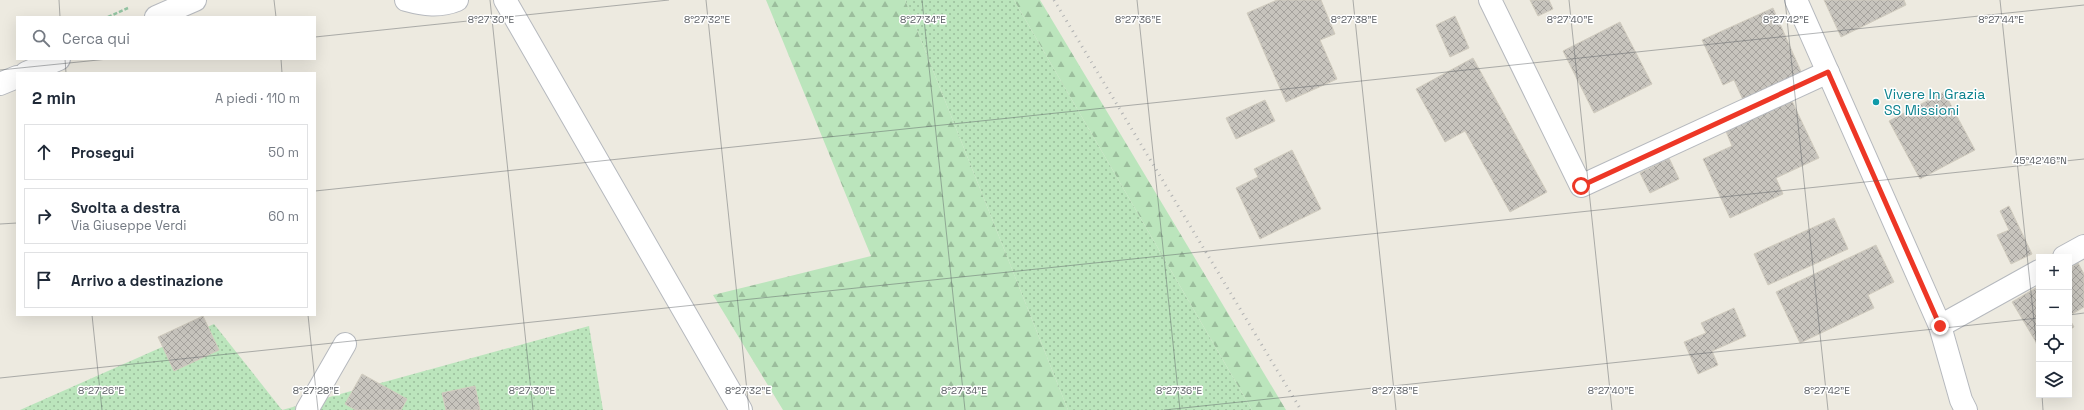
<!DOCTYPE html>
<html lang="it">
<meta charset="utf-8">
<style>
body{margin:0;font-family:"Space Grotesk",sans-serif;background:#f2f2f3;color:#1f2937}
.controls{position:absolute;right:12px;bottom:12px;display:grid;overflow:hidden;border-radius:0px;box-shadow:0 4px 16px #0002}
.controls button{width:36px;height:36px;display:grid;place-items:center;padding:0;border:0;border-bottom:1px solid #e0e1e3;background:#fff;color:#1f2937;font:20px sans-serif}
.stop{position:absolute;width:12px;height:12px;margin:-9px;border:3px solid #ed3726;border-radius:50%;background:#fff}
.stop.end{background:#ed3726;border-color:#fff;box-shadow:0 1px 4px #0008}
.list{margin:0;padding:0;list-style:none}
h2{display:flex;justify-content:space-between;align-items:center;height:52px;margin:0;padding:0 16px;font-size:17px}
h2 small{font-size:13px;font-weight:400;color:#747a83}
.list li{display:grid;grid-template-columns:26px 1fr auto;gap:12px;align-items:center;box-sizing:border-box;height:56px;margin:0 8px 8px;padding:0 8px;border:1px solid #e0e1e3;border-radius:0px}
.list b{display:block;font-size:15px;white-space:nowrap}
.list p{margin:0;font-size:13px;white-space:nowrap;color:#747a83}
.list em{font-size:13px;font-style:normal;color:#747a83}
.icon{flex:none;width:22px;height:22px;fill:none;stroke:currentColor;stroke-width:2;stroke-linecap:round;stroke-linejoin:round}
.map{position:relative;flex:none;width:2084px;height:410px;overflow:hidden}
.search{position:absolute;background:#fff;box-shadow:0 4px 16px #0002;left:16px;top:16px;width:300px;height:44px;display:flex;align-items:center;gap:10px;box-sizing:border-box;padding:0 14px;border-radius:0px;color:#747a83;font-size:15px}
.panel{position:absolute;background:#fff;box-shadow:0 4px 16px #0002;left:16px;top:72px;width:300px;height:244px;border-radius:0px}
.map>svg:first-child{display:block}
.grass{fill:url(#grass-dots)}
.forest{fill:url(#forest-firs)}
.building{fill:url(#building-cross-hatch);stroke:#d1ccbf}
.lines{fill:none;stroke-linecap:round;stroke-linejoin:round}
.minor-casing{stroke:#b6b9be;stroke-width:24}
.path{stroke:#93c4a2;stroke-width:2.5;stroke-dasharray:4 2;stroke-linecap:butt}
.minor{stroke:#fff;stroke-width:22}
.rail{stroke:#b2b3b3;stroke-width:3;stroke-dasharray:1 5;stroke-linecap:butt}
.route{stroke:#ed3726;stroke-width:5}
.ticks{fill:none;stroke:#595d62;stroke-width:1;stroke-opacity:0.45}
.culture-dot{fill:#0f9aa8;stroke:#fff;stroke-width:1.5}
.labels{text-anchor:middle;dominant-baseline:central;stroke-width:3;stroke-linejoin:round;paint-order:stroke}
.culture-label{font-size:14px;fill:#0d838f;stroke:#fff;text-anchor:start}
.ticks-label{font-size:10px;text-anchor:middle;fill:#595d62;stroke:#fff;stroke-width:3;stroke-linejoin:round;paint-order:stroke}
</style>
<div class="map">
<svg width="2084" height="410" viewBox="0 0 2084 410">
<defs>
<pattern id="grass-dots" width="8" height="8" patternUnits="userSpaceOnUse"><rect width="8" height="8" fill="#bbe5bc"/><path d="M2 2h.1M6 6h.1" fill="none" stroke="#9bbd9c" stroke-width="1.8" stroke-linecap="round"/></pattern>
<pattern id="forest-firs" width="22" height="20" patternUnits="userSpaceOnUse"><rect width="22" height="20" fill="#bbe5bc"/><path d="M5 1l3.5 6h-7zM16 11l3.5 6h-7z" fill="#9bbd9c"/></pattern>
<pattern id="building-cross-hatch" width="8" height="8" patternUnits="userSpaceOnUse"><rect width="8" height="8" fill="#c7c4bd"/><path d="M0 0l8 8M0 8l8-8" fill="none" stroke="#a5a29d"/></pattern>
</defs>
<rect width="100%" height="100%" fill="#edeae0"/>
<g class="grass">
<polygon points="905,0 1014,0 1252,410 1068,410"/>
<polygon points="214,324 282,410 20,410"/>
<polygon points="589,326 603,410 282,410"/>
</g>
<g class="forest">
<polygon points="766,0 905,0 1068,410 783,410 713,295 871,256"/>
<polygon points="1014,0 1040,0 1286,410 1252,410"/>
</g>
<g class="building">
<polygon points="1277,0 1321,0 1335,34 1320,40 1337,79 1286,102 1247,13"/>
<polygon points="1530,0 1549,0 1553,9 1538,16"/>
<polygon points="1824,0 1904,0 1906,5 1841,37"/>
<polygon points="1773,8 1803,76 1744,102 1734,80 1723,85 1702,40"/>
<polygon points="1455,16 1469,48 1450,57 1436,25"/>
<polygon points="1620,22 1652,84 1594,113 1563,51"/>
<polygon points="1473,58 1547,192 1510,212 1465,131 1445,142 1416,89"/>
<polygon points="1944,92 1975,150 1920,179 1889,121"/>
<polygon points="1791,99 1819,158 1776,178 1783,194 1730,218 1703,159 1732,146 1725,129"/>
<polygon points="1265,100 1275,121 1236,139 1226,118"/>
<polygon points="1292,150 1321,209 1260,239 1236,188 1258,177 1254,169"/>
<polygon points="1669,158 1679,179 1650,193 1640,173"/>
<polygon points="2009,206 2032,254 2011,264 1997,235 2009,230 2000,211"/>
<polygon points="1834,218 1848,249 1768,285 1754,254"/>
<polygon points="1876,245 1894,282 1868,295 1874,308 1800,343 1776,292"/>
<polygon points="2078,263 2084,274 2084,307 2069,316 2069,269"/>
<polygon points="2039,286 2039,347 2012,302"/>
<polygon points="1734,308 1746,336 1712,351 1718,365 1698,374 1684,342 1706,333 1701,323"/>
<polygon points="203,316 219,350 174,371 158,337"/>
<polygon points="2069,318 2074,327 2069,330"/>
<polygon points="362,374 407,399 401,410 356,410 345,404"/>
<polygon points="475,386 480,410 446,410 442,393"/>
</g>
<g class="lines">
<g class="minor-casing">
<g id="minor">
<path d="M406 0C424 5 440 7 457 0"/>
<polyline points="505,0 741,410"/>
<polyline points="1490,0 1581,186 1828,72"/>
<polyline points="1796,0 1940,326 1961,400 1966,410"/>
<polyline points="156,17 195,0"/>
<polyline points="26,73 59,59"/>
<polyline points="0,84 17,77"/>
<polyline points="2064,257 2084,246"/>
<polyline points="1940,326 2039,271"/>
<polyline points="307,410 345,344"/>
</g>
</g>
<polyline class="path" points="108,17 128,8"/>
<use href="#minor" class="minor"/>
<polyline class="rail" points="1054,0 1301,410"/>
</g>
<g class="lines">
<polyline class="route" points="1581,186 1828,72 1940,326"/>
</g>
<path class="ticks" d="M59 0 60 17M274 0 276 17M490 0 533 410M706 0 749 410M922 0 965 410M1137 0 1180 410M1353 0 1396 410M1569 0 1612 410M1785 0 1828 410M2000 0 2039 368M315 37 669 0M65 59 66 73M281 59 282 73M0 70 108 59M315 191 2084 5M0 224 17 223M92 315 102 410M308 315 318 410M2069 315 2084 313M0 378 2084 159M2042 395 2043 410M1164 410 2039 318"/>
<circle class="culture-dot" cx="1876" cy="102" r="4"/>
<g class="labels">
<g class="culture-label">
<text x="1884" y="94">Vivere In Grazia<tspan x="1884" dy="16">SS Missioni</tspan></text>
</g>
</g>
<g class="ticks-label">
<text x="491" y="23">8°27'30"E</text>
<text x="707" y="23">8°27'32"E</text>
<text x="923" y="23">8°27'34"E</text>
<text x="1138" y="23">8°27'36"E</text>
<text x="1354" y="23">8°27'38"E</text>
<text x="1570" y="23">8°27'40"E</text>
<text x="1786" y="23">8°27'42"E</text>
<text x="2001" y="23">8°27'44"E</text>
<text x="2040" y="164">45°42'46"N</text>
<text x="101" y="394">8°27'26"E</text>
<text x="316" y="394">8°27'28"E</text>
<text x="532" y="394">8°27'30"E</text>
<text x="748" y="394">8°27'32"E</text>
<text x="964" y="394">8°27'34"E</text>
<text x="1179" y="394">8°27'36"E</text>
<text x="1395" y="394">8°27'38"E</text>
<text x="1611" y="394">8°27'40"E</text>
<text x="1827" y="394">8°27'42"E</text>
</g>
</svg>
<div class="controls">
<button>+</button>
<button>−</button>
<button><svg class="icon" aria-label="locate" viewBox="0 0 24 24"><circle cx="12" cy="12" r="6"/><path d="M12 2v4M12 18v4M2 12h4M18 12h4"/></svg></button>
<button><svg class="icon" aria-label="layers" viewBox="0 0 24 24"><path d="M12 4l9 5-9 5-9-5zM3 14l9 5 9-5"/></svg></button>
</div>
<div class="stop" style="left:1581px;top:186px"></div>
<div class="stop end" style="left:1940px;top:326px"></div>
<div class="search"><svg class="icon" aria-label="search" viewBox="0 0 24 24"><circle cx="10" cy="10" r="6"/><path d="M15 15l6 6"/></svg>Cerca qui</div>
<section class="panel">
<h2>2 min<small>A piedi · 110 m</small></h2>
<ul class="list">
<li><svg class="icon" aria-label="ahead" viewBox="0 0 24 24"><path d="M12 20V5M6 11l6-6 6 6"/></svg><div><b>Prosegui</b></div><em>50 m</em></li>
<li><svg class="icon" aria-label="right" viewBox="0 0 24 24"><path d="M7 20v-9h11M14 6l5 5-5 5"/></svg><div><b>Svolta a destra</b><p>Via Giuseppe Verdi</p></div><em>60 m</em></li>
<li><svg class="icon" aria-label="arrive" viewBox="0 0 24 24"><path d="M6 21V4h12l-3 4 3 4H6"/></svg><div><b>Arrivo a destinazione</b></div></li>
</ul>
</section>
</div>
